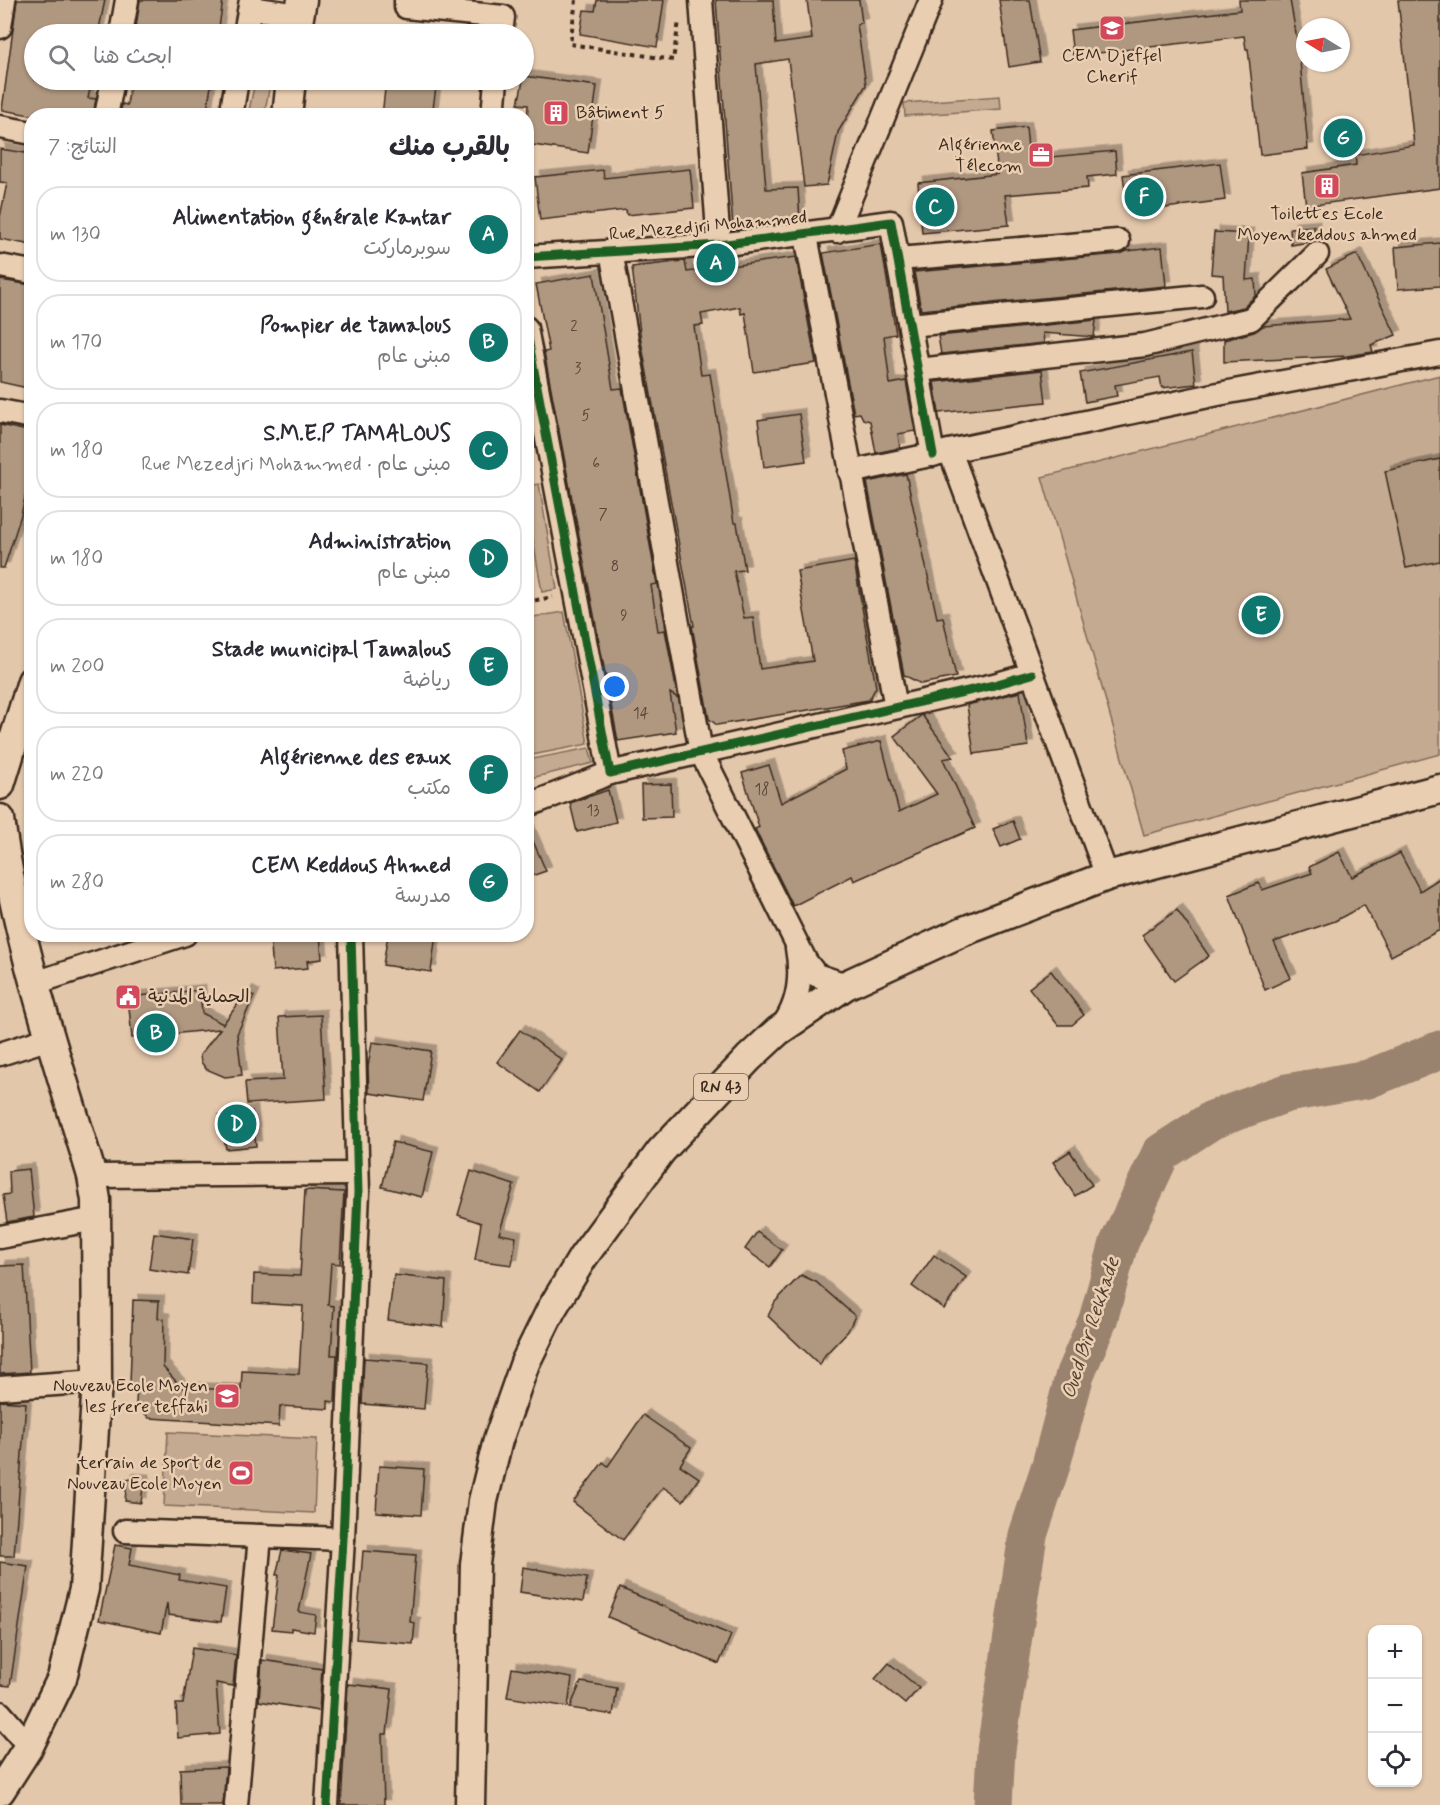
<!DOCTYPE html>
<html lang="ar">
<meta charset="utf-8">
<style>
body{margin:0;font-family:Mynerve,"Playpen Sans Arabic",sans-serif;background:#f2f2f3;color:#2b2b33;direction:rtl}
.controls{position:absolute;right:18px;bottom:18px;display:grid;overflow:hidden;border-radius:12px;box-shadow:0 2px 4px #0004}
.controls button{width:54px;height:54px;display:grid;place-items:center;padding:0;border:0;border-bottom:2px solid #e1e1e2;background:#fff;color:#2b2b33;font:30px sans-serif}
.compass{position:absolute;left:1296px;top:18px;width:54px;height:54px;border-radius:50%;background:#fff;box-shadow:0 2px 4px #0004;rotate:280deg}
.you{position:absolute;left:615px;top:687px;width:21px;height:21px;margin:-15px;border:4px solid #fff;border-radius:50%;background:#1a73e8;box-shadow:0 0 0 9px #1a73e833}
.badge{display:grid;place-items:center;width:39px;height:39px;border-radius:50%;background:#0f766e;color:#fff;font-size:20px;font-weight:700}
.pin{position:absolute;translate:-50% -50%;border:3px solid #fff;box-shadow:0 2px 6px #0006}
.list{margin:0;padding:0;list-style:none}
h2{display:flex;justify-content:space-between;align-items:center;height:78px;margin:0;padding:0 24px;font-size:26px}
h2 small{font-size:20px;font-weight:400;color:#7c7c81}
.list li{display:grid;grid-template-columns:39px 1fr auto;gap:18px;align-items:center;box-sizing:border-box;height:96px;margin:0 12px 12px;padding:0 12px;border:2px solid #e1e1e2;border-radius:24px}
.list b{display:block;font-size:22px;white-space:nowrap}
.list p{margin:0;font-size:20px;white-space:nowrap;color:#7c7c81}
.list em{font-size:20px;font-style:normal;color:#7c7c81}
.icon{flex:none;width:33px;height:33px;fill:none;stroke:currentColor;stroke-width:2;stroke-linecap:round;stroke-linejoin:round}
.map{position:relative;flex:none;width:1440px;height:1805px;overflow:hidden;direction:ltr}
.search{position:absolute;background:#fff;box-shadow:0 2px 4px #0004;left:24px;top:24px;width:510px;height:66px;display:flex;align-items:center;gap:15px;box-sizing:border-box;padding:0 21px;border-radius:33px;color:#7c7c81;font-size:22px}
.panel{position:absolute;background:#fff;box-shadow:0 2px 4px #0004;left:24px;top:108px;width:510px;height:834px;border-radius:24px;direction:rtl}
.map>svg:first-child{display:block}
.green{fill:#c4aa91;stroke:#806a58;stroke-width:1.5}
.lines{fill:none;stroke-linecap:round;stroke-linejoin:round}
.river{stroke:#9a836e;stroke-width:39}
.building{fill:#af9780;stroke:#3b2a1e;stroke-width:1.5;filter:url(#shadow)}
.minor-casing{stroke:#3b2a1e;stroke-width:27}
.major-casing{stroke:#3b2a1e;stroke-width:33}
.path{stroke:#3b2a1e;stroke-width:4;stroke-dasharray:4.5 4.5;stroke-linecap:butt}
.minor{stroke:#eaceb1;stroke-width:22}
.major{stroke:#eaceb1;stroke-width:28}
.cycleway-casing{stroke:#eaceb1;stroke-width:13}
.cycleway{stroke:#1b5e20;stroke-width:9}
.labels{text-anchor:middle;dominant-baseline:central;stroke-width:5;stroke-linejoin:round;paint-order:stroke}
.number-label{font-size:15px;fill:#584536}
.shield{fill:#eaceb1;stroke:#705b4a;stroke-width:1.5}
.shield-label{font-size:16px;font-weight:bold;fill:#3b2a1e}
.poi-label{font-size:18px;fill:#3b2a1e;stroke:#eaceb1;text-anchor:end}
.street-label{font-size:18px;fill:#3b2a1e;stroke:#eaceb1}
.water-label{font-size:20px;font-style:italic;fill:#534032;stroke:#eaceb1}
</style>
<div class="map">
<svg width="1440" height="1805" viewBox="0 0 1440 1805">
<defs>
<filter id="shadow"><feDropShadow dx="5.5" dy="-5.5" stdDeviation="0" flood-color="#0004"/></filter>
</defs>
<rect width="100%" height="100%" fill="#e3c7ab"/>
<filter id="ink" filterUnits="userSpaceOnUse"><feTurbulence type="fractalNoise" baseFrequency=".0167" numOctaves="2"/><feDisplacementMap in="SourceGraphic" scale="12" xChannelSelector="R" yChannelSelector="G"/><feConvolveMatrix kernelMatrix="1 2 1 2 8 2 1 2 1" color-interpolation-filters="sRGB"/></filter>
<g filter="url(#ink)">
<g class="green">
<polygon points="264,21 278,23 276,34 262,34"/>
<polygon points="255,82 270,85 264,115 248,115"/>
<polygon points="1000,96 1001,109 905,116 904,103"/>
<polygon points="1440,375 1440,754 1144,835 1042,477"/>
<polygon points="539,484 557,589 542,592 527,506 527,486"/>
<polygon points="564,612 588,744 527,756 527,618"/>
<polygon points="589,748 593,763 527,779 527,760"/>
<polygon points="168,1432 317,1439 314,1513 164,1506"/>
</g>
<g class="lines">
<polyline class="river" points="993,1805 996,1750 1028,1535 1051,1465 1075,1374 1098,1320 1119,1243 1161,1153 1212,1120 1287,1093 1368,1079 1440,1050"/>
</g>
<g class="building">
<polygon points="17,0 105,0 98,34 34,34 34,80 92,80 88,98 96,99 93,116 36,116 2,110"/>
<polygon points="140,0 223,0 218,34 135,34"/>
<polygon points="597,0 664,0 657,47 580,34 584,10 595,11"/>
<polygon points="716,0 773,0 776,44 812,39 807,0 859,0 862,23 857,24 866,85 838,132 827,185 804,187 788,59 756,64 766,189 798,188 800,221 733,228"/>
<polygon points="999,0 1030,0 1040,62 1009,67"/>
<polygon points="1239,0 1290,0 1299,50 1308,149 1260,155 1248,49 1246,49 1244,36 1073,56 1070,30 1240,10"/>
<polygon points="1398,0 1440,0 1440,188 1306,206 1302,173 1356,165 1355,155 1414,145"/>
<polygon points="524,76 597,86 588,153 526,144 528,105 518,104"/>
<polygon points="131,80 212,80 206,116 120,116 122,104 127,105"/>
<polygon points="386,80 437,80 432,116 382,116"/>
<polygon points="1026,127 1029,159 1115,151 1117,174 1087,177 1088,188 1005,195 1009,225 922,233 918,183 998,174 993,131"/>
<polygon points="0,149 32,154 32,245 0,239 0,217 7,183 0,182"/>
<polygon points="1220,163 1225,200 1128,213 1123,175"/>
<polygon points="690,169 694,208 627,215 626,210 540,220 535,177 603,170 604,178"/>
<polygon points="1314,226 1315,241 1291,245 1290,228"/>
<polygon points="1214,232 1249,234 1246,280 1255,279 1256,295 1244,307 1225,311 1223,275 1211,274"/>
<polygon points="1440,243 1440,286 1398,289 1395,247"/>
<polygon points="881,244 896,334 884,336 890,384 906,381 915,431 898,434 900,448 876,453 870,421 863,419 860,413 854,414 823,253"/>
<polygon points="1162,247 1166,286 921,310 914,272 1119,254 1127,251"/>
<polygon points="1357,254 1396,335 1371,345 1373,352 1347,356 1224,362 1224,340 1254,332 1263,326 1350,319 1326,269"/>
<polygon points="796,257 816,363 754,372 745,313 741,314 740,307 701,314 703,325 694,326 701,375 710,374 734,523 737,523 745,570 734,571 744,618 753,617 760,669 813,661 797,571 854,561 876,687 869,700 717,725 709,719 692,626 694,626 641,341 632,267 685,261 687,272"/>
<polygon points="594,274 613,389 622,388 657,584 651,585 658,631 665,630 678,698 670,693 676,732 618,741 544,352 549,351 536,284"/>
<polygon points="0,280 32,285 32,389 0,382"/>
<polygon points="1096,320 1094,337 1043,333 1044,343 941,354 938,336"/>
<polygon points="1192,352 1196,384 1162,388 1160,377 1115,385 1117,396 1085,402 1080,373"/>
<polygon points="1042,370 1046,402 939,413 934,382"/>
<polygon points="799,414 806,461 764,467 758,420"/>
<polygon points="0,425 32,432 32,467 21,515 4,568 0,568"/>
<polygon points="1440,459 1440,561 1406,568 1385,471"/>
<polygon points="906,474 937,618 943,617 956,677 921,684 904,675 867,482"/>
<polygon points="1020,692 1028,746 974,754 967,705"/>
<polygon points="922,715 953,757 943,759 975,828 854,881 852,876 793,906 755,829 759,827 742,773 769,765 781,803 846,769 842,751 881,741 899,812 937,794 894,736"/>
<polygon points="671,784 672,817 642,818 641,785"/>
<polygon points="608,790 616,822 577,832 570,803"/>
<polygon points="1013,821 1020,839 1001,847 993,829"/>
<polygon points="526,825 546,871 526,878"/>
<polygon points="1339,852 1352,877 1400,853 1420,891 1440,878 1440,930 1391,956 1364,905 1335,921 1274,942 1291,978 1265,990 1229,895 1259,883 1262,890 1312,873 1309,867"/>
<polygon points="1177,910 1209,956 1174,981 1142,935"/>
<polygon points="270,934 320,934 322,959 307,961 308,968 273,971"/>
<polygon points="388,934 436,934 431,972 383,965"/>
<polygon points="1051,971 1084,1015 1072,1025 1058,1025 1029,988"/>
<polygon points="200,990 202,1013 223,1024 247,992 254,996 237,1034 242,1075 225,1077 206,1069 201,1062 200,1055 220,1029 132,1038 128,997"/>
<polygon points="321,1015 326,1099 247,1104 245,1082 283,1080 279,1017"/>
<polygon points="520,1030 562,1060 540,1092 497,1062"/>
<polygon points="372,1042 431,1051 423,1101 369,1093 368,1067"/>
<polygon points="252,1111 256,1146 226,1149 219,1115"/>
<polygon points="393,1142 433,1152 422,1197 382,1187"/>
<polygon points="1070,1151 1092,1185 1075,1196 1053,1162"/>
<polygon points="29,1169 34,1217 7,1222 3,1195 10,1194 9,1171"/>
<polygon points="471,1171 514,1185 499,1234 516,1237 512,1265 475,1260 481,1223 458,1215"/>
<polygon points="305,1190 344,1192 340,1264 331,1263 328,1305 334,1306 331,1355 337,1355 335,1402 328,1401 328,1409 280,1406 279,1426 149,1418 136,1404 137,1384 130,1384 133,1300 159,1301 158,1318 164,1319 163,1367 182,1388 241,1390 242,1371 299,1374 303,1306 253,1303 254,1274 300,1276"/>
<polygon points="757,1232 782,1250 770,1267 745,1249"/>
<polygon points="154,1233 193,1239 188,1275 149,1269"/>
<polygon points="934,1255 966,1277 944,1309 912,1286"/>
<polygon points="24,1265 30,1372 0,1374 0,1266"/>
<polygon points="394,1275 446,1281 443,1327 388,1320"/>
<polygon points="801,1275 816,1282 855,1316 848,1331 825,1355 820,1365 768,1316 775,1302"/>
<polygon points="364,1358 428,1363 424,1409 362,1404"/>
<polygon points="0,1401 26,1403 14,1556 0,1556"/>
<polygon points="643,1415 691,1448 680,1465 699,1478 683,1501 663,1487 623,1540 573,1502 603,1462 608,1466"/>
<polygon points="379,1466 424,1469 421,1515 376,1512"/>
<polygon points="127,1479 144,1480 141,1503 125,1501"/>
<polygon points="115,1545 132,1548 129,1565 180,1575 179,1580 226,1588 221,1622 168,1615 167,1603 161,1633 99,1620"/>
<polygon points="282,1550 311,1554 299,1612 316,1615 314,1632 291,1628 291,1631 272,1629 279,1575 276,1575"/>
<polygon points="363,1551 416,1555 410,1622 415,1623 413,1644 356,1639"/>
<polygon points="0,1562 28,1566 10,1686 0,1685"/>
<polygon points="523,1567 587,1578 583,1602 520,1592"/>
<polygon points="620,1588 731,1635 719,1664 608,1617"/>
<polygon points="192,1648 236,1655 233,1686 216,1683 220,1734 178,1738 176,1704 183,1704"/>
<polygon points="262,1660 322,1669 319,1711 259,1701"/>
<polygon points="889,1663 919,1688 905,1704 875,1679"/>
<polygon points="512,1668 572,1678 568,1707 507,1697"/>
<polygon points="581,1682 617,1688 613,1715 570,1708"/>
<polygon points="348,1684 392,1689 387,1734 382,1734 384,1805 341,1805"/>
<polygon points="226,1767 223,1805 181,1805 180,1769"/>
</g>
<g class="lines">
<g class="minor-casing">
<g id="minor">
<polyline points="406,0 406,7 503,17 501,34"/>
<polyline points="701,0 719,245"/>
<polyline points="250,8 299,15"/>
<polyline points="0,27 4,0"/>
<polyline points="121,34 127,0"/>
<polyline points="245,34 251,0"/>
<polyline points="106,116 113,80"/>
<polyline points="231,116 237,80"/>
<polyline points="493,116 496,80"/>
<polyline points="0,127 32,133"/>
<polyline points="837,231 931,0"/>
<polyline points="806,236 896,707"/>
<polyline points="611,251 701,752 806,962 816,975 846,985"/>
<polyline points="526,257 719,245 891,222 933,455"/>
<polyline points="898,259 1118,241"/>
<polyline points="0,266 32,272"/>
<polyline points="910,325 1202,296"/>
<polyline points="526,328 610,773 994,685 1032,674"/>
<polyline points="918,370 1145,345 1251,319 1317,254"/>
<polyline points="0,411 32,417"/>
<polyline points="950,451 1107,876"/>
<polyline points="850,472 1218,394 1440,353"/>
<polyline points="526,806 610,773"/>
<polyline points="35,983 185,934"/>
<path d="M781 1028C799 1005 802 976 797 948"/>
<polyline points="0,1054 50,1038"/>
<polyline points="92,1176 357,1174"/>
<polyline points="0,1237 96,1219"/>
<polyline points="0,1388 97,1381"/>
<polyline points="125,1531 343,1539"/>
<polyline points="0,1713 29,1746"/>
<polyline points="236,1805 260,1536"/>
<polyline points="327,1805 343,1539 358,1192 351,934"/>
</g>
</g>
<g class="major-casing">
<g id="major">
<polyline points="296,34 302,0"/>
<polyline points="287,116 291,80"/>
<polyline points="0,785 32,681"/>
<path d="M0 819C15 937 58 1062 92 1176L96 1200 97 1381 84 1589 62 1678 29 1746 0 1791"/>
<polyline points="470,1805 475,1564 483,1501 498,1440 525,1363 551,1310 583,1257 661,1151 749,1058 778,1031 846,985 964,931 1107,876 1440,789"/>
</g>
</g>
<g class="path">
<polyline points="576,0 570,44 673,60 679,21"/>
<polyline points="526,602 553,597"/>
</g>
<use href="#minor" class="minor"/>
<use href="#major" class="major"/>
<g class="cycleway-casing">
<g id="cycleway">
<polyline points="526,257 719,245 891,222 933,455"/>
<polyline points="526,328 610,773 994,685 1032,674"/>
<polyline points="327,1805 343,1539 358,1192 351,934"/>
</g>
</g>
<use href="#cycleway" class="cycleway"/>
</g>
</g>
<defs>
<g id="school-square" transform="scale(1.35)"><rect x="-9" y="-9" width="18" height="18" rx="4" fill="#d1495b" stroke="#eaceb1"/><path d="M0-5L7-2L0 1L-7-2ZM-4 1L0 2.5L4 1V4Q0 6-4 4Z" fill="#fff"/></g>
<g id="building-square" transform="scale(1.35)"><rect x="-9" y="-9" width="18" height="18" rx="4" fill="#d1495b" stroke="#eaceb1"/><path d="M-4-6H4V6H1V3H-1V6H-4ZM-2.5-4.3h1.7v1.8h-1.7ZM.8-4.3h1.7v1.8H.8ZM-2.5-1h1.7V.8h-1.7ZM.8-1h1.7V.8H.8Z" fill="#fff"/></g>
<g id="office-square" transform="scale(1.35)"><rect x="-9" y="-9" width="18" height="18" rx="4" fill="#d1495b" stroke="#eaceb1"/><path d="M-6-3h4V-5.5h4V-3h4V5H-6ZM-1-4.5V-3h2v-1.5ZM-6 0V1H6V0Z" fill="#fff"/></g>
<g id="civic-square" transform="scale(1.35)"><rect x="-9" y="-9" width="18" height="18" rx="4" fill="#d1495b" stroke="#eaceb1"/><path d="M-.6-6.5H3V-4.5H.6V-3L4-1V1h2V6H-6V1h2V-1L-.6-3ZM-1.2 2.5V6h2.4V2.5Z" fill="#fff"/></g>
<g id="stadium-square" transform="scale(1.35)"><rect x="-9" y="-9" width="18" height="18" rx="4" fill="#d1495b" stroke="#eaceb1"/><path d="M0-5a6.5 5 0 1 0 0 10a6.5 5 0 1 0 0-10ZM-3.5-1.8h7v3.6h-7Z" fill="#fff"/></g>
</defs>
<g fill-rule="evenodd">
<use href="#school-square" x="1112" y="28"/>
<use href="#building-square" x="556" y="113"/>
<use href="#office-square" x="1041" y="155"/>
<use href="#building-square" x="1327" y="186"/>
<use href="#civic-square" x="128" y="997"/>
<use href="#school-square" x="227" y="1396"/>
<use href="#stadium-square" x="241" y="1473"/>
</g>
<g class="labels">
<g class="number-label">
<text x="574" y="327">2</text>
<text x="578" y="369">3</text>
<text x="586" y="416">5</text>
<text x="596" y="464">6</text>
<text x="603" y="515">7</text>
<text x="615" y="567">8</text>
<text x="624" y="616">9</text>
<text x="641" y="714">14</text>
<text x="762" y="790">18</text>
<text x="593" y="811">13</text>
</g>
<rect class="shield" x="694" y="1074" width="54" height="26" rx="4.5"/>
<g class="shield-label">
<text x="721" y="1087">RN 43</text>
</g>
<g class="poi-label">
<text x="1112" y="56" text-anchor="middle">CEM Djeffel<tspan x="1112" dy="21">Cherif</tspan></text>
<text x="576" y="113" text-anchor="start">Bâtiment 5</text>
<text x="1022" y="145">Algérienne<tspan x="1022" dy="21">Télecom</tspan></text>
<text x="1327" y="214" text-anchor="middle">Toilettes Ecole<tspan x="1327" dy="21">Moyen keddous ahmed</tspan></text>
<text x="148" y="997" text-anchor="start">الحماية المدنية</text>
<text x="208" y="1386">Nouveau Ecole Moyen<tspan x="208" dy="21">les frere teffahi</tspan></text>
<text x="222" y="1463">terrain de sport de<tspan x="222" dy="21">Nouveau Ecole Moyen</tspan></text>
</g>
<g class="street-label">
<text transform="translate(708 226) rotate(-5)">Rue Mezedjri Mohammed</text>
</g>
<g class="water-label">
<text transform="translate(1091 1328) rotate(-72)">Oued Bir Rekkade</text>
</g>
</g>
</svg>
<div class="controls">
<button>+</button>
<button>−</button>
<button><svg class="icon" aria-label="locate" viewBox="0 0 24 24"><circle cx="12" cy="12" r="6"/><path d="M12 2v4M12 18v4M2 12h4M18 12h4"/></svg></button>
</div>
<svg class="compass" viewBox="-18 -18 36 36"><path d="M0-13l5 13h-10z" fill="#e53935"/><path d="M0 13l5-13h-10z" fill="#7c7c81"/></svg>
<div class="you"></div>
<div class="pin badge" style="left:716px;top:263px">A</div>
<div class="pin badge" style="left:156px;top:1033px">B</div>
<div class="pin badge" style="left:935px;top:207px">C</div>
<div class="pin badge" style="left:237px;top:1124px">D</div>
<div class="pin badge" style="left:1261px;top:615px">E</div>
<div class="pin badge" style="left:1144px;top:197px">F</div>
<div class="pin badge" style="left:1343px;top:138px">G</div>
<div class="search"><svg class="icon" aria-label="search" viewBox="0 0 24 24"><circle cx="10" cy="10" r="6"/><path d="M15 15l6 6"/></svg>ابحث هنا</div>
<section class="panel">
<h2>بالقرب منك<small>النتائج: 7</small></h2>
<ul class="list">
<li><span class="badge">A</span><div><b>Alimentation générale Kantar</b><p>سوبرماركت</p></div><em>130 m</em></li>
<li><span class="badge">B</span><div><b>Pompier de tamalous</b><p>مبنى عام</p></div><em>170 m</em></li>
<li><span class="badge">C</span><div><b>S.M.E.P TAMALOUS</b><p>مبنى عام · Rue Mezedjri Mohammed</p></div><em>180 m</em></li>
<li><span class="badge">D</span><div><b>Administration</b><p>مبنى عام</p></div><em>180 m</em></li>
<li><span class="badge">E</span><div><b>Stade municipal Tamalous</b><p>رياضة</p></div><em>200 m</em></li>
<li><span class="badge">F</span><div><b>Algérienne des eaux</b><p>مكتب</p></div><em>220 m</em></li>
<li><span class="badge">G</span><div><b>CEM Keddous Ahmed</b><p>مدرسة</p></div><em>280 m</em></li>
</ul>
</section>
</div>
